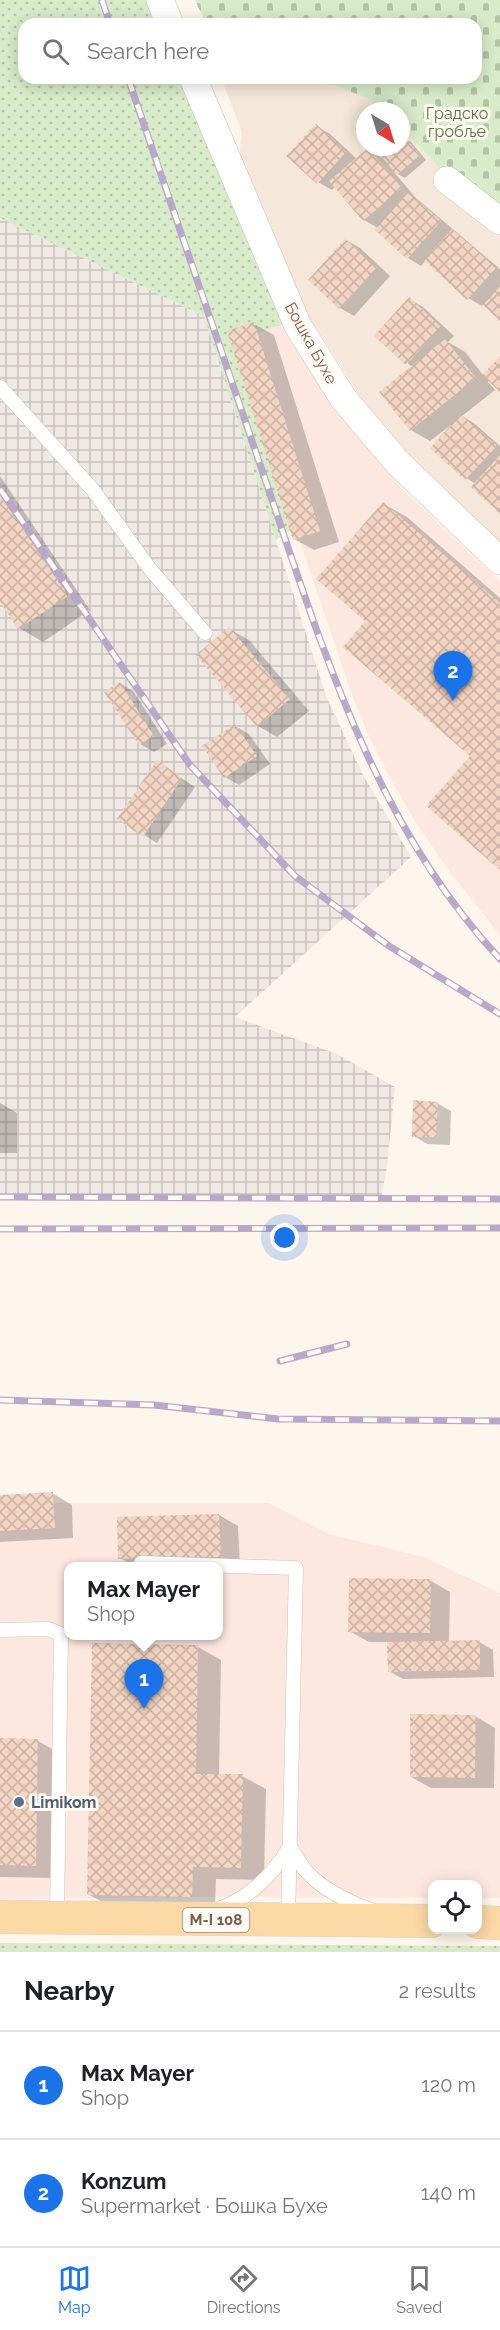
<!DOCTYPE html>
<meta charset="utf-8">
<style>
body{margin:0;font-family:Raleway,sans-serif;background:#f6f6f6;color:#202124}
.controls{position:absolute;right:18px;bottom:18px;display:grid;overflow:hidden;border-radius:12px;box-shadow:0 3px 15px #0003}
.controls button{width:54px;height:54px;display:grid;place-items:center;padding:0;border:0;border-bottom:2px solid #e0e0e0;background:#fff;color:#202124;font:30px sans-serif}
.compass{position:absolute;left:356px;top:102px;width:54px;height:54px;border-radius:50%;background:#fff;box-shadow:0 3px 15px #0003;rotate:142deg}
.you{position:absolute;left:285px;top:1238px;width:21px;height:21px;margin:-15px;border:4px solid #fff;border-radius:50%;background:#1a73e8;box-shadow:0 0 0 9px #1a73e833}
.badge{display:grid;place-items:center;width:39px;height:39px;border-radius:50%;background:#1a73e8;color:#fff;font-size:20px;font-weight:700}
.pin{position:absolute;translate:-50% -50px;filter:drop-shadow(0 2px 3px #0008)}
.pin::after{content:'';position:absolute;top:32px;width:21px;height:18px;background:inherit;clip-path:polygon(0 0,100% 0,50% 100%)}
.popup{position:absolute;left:64px;top:1562px;width:159px;height:78px;box-sizing:border-box;display:grid;place-content:center;border-radius:12px;background:#fff;filter:drop-shadow(0 2px 4px #0005);font-size:20px;white-space:nowrap;color:#757577}
.popup b{font-size:22px;color:#202124}
.popup::after{content:'';position:absolute;left:50%;top:100%;margin-left:-12px;border:12px solid transparent;border-top-color:#fff}
.list{margin:0;padding:0;list-style:none}
h2{display:flex;justify-content:space-between;align-items:center;height:78px;margin:0;padding:0 24px;font-size:26px}
h2 small{font-size:20px;font-weight:400;color:#757577}
.list li{display:grid;grid-template-columns:39px 1fr auto;gap:18px;align-items:center;box-sizing:border-box;height:108px;padding:0 24px;border-top:2px solid #e0e0e0}
.list b{display:block;font-size:22px;white-space:nowrap}
.list p{margin:0;font-size:20px;white-space:nowrap;color:#757577}
.list em{font-size:20px;font-style:normal;color:#757577}
.icon{flex:none;width:33px;height:33px;fill:none;stroke:currentColor;stroke-width:2;stroke-linecap:round;stroke-linejoin:round}
.map{position:relative;flex:none;width:500px;height:1952px;overflow:hidden}
.search{position:absolute;background:#fff;box-shadow:0 3px 15px #0003;left:18px;right:18px;top:18px;height:66px;display:flex;align-items:center;gap:15px;box-sizing:border-box;padding:0 21px;border-radius:18px;color:#757577;font-size:22px}
.sheet{height:294px;background:#fff}
nav{display:flex;justify-content:space-around;align-items:center;box-sizing:border-box;height:84px;border-top:2px solid #e0e0e0;background:#fff;font-size:16px;color:#757577}
nav a{display:grid;justify-items:center;gap:3px}
nav .on{color:#1a73e8}
.map>svg:first-child{display:block}
.residential{fill:#f5e8da}
.commercial{fill:#fde8e0;fill-rule:evenodd}
.industrial{fill:url(#industrial-grid)}
.grass{fill:url(#grass-dots)}
.cemetery{fill:url(#cemetery-stones)}
.shadow{fill:#0003}
.building{fill:url(#building-cross-hatch)}
.lines{fill:none;stroke-linecap:round;stroke-linejoin:round}
.service-casing{stroke:#d1beb0;stroke-width:15}
.minor-casing{stroke:#d1beb0;stroke-width:28}
.primary-casing{stroke:#dad1cd;stroke-width:34}
.service{stroke:#fff;stroke-width:14}
.minor{stroke:#fff;stroke-width:27}
.primary{stroke:#fbd9a5;stroke-width:33}
.rail-casing{stroke:#b9a8c9;stroke-width:7}
.rail{stroke:#fffaf3;stroke-width:4.5;stroke-dasharray:14;stroke-linecap:butt}
.service-dot{fill:#5c6f8a;stroke:#fffaf3;stroke-width:2}
.labels{text-anchor:middle;dominant-baseline:central;stroke-width:6;stroke-linejoin:round;paint-order:stroke}
.shield{fill:#fffaf3;stroke:#a28b7f;stroke-width:1.5}
.shield-label{font-size:15px;font-weight:bold;fill:#7a5c4d}
.park-label{font-size:16px;fill:#537a41;stroke:#fffaf3}
.street-label{font-size:16px;fill:#7a5c4d;stroke:#fffaf3}
.service-label{font-size:16px;font-weight:bold;fill:#4e5e75;stroke:#fffaf3;text-anchor:start}
</style>
<div class="map">
<svg width="500" height="1952" viewBox="0 0 500 1952">
<defs>
<pattern id="industrial-grid" width="8" height="8" patternUnits="userSpaceOnUse" patternTransform="scale(1.5)"><rect width="8" height="8" fill="#efe9e4"/><path d="M0 4h8M4 0v8" fill="none" stroke="#c7c0bb"/></pattern>
<pattern id="grass-dots" width="8" height="8" patternUnits="userSpaceOnUse" patternTransform="scale(1.5)"><rect width="8" height="8" fill="#d8ecc9"/><path d="M2 2h.1M6 6h.1" fill="none" stroke="#b4c2a5" stroke-width="1.8" stroke-linecap="round"/></pattern>
<pattern id="cemetery-stones" width="16" height="16" patternUnits="userSpaceOnUse" patternTransform="scale(1.5)"><rect width="16" height="16" fill="#d8ecc9"/><path d="M2 7V4a2 2 0 0 1 4 0v3zM10 15v-3a2 2 0 0 1 4 0v3z" fill="#b4c2a5"/></pattern>
<pattern id="building-cross-hatch" width="8" height="8" patternUnits="userSpaceOnUse" patternTransform="scale(1.5)"><rect width="8" height="8" fill="#f3d5c3"/><path d="M0 0l8 8M0 8l8-8" fill="none" stroke="#cab0a1"/></pattern>
</defs>
<rect width="100%" height="100%" fill="#fdf6ec"/>
<polygon class="residential" points="221,78 318,78 378,103 386,111 365,111 365,147 401,147 401,127 448,177 500,205 500,543 399,447 367,407 311,320 238,165 242,132"/>
<g class="commercial">
<polygon points="281,324 329,397 402,489 500,581 500,935 446,867 413,818 391,780 367,732 351,692 302,548 238,339"/>
<path d="M57 1503H269L329 1534 424 1557 500 1593V1898H478V1884H432V1898L214 1897 0 1899V1508ZM69 1566H219V1636H69Z"/>
</g>
<polygon class="industrial" points="0,218 204,316 326,696 363,775 411,857 235,1017 337,1054 395,1087 387,1166 381,1199 0,1196"/>
<g class="grass">
<polygon points="0,0 154,0 164,24 24,24 24,78 187,78 290,322 238,340 296,526 276,540 204,316 0,218"/>
<polygon points="0,1943 500,1946 500,1952 0,1952"/>
</g>
<polygon class="cemetery" points="195,0 500,0 500,205 448,177 401,127 401,111 386,111 378,103 318,78 476,78 476,24 206,24"/>
<g class="shadow">
<polygon points="316,126 330,134 357,159 368,150 381,157 394,147 401,147 401,141 404,138 411,142 426,160 405,178 394,172 415,197 500,269 500,319 484,304 482,306 468,298 426,260 421,266 408,258 378,228 364,220 335,187 332,190 318,182"/>
<polygon points="346,240 360,248 390,276 354,316 340,308"/>
<polygon points="409,299 423,307 454,336 448,342 465,352 484,376 500,358 500,390 490,380 488,382 495,390 462,416 475,424 500,446 500,512 476,484 466,478 451,425 430,441 411,430 412,367 376,336"/>
<polygon points="254,324 274,335 339,542 314,550 294,539"/>
<polygon points="0,476 90,610 43,642 19,628 0,599"/>
<polygon points="384,504 407,517 500,598 500,868 472,756"/>
<polygon points="229,629 249,640 309,711 277,737 258,726"/>
<polygon points="120,683 134,692 167,744 154,752 140,744"/>
<polygon points="235,726 249,734 270,764 239,785 225,777"/>
<polygon points="157,762 195,787 157,843 144,835"/>
<polygon points="0,1103 17,1113 17,1153 0,1153"/>
<polygon points="437,1103 451,1111 450,1145 427,1144 414,1136"/>
<polygon points="52,1493 72,1505 73,1538 0,1542 0,1496"/>
<polygon points="219,1515 238,1526 240,1567 134,1566 120,1558 119,1518"/>
<polygon points="431,1581 450,1592 449,1642 479,1642 493,1650 494,1677 403,1679 389,1671 389,1642 369,1642 349,1631"/>
<polygon points="198,1647 221,1660 219,1776 242,1776 266,1789 264,1880 216,1879 215,1909 111,1907 88,1894"/>
<polygon points="475,1716 495,1728 494,1788 431,1788 411,1777"/>
<polygon points="0,1740 38,1741 61,1754 59,1878 0,1877"/>
</g>
<g class="building">
<polygon points="316,124 346,152 317,184 286,156"/>
<polygon points="404,136 420,155 397,175 381,156 391,147 401,147 401,139"/>
<polygon points="368,148 402,188 363,221 329,181"/>
<polygon points="409,192 441,221 407,259 375,230"/>
<polygon points="452,229 496,268 467,300 424,260"/>
<polygon points="345,239 377,267 339,309 308,280"/>
<polygon points="500,286 500,321 483,305"/>
<polygon points="409,297 441,327 406,365 374,336"/>
<polygon points="254,322 320,531 293,540 227,331"/>
<polygon points="445,339 476,378 410,431 379,392"/>
<polygon points="500,356 500,392 482,375"/>
<polygon points="461,414 497,446 465,480 430,448"/>
<polygon points="500,455 500,514 471,487"/>
<polygon points="0,495 68,596 18,629 0,602"/>
<polygon points="383,502 500,603 500,870 426,806 470,756 343,647 365,621 316,579"/>
<polygon points="229,627 290,699 257,727 196,655"/>
<polygon points="120,682 154,736 139,745 104,692"/>
<polygon points="235,724 257,756 224,778 202,746"/>
<polygon points="157,760 182,778 143,837 117,819"/>
<polygon points="413,1100 438,1102 436,1137 412,1137"/>
<polygon points="53,1492 55,1528 0,1531 0,1495"/>
<polygon points="219,1514 221,1557 118,1559 117,1517"/>
<polygon points="349,1578 431,1579 430,1633 348,1632"/>
<polygon points="480,1640 480,1670 388,1672 387,1642"/>
<polygon points="92,1643 198,1645 196,1774 243,1774 241,1868 193,1867 192,1897 87,1895"/>
<polygon points="410,1714 476,1715 475,1778 410,1777"/>
<polygon points="0,1738 38,1739 36,1866 0,1865"/>
</g>
<g class="lines">
<g class="service-casing">
<g id="service">
<polyline points="0,387 93,490 150,569 205,633"/>
<polyline points="141,1563 296,1568 288,1919"/>
<polyline points="0,1630 48,1629 61,1634 57,1916"/>
<path d="M216 1910C250 1898 271 1876 290 1847 295 1854 300 1864 306 1871 322 1889 349 1902 371 1910"/>
</g>
</g>
<g class="minor-casing">
<g id="minor">
<polyline points="160,0 170,24"/>
<polyline points="193,78 298,326 343,398 398,463 500,561"/>
<polyline points="447,180 500,221"/>
</g>
</g>
<g class="primary-casing">
<g id="primary">
<polyline points="0,1917 432,1921"/>
<polyline points="478,1922 500,1923"/>
</g>
</g>
<use href="#service" class="service"/>
<use href="#minor" class="minor"/>
<use href="#primary" class="primary"/>
<g class="rail-casing">
<g id="rail">
<polyline points="102,0 110,24"/>
<path d="M128 78C174 211 219 344 264 476 322 647 374 824 500 959"/>
<polyline points="0,489 190,765 295,876 389,946 500,1014"/>
<polyline points="0,1197 500,1199"/>
<polyline points="0,1229 500,1228"/>
<polyline points="280,1361 347,1344"/>
<polyline points="0,1400 154,1405 278,1419 500,1421"/>
</g>
</g>
<use href="#rail" class="rail"/>
</g>
<circle class="service-dot" cx="19" cy="1802" r="6"/>
<g class="labels">
<rect class="shield" x="183" y="1908" width="66" height="24" rx="4.5"/>
<g class="shield-label">
<text x="216" y="1920">M-I 108</text>
</g>
<g class="park-label">
<text x="457" y="113">Градско<tspan x="457" dy="18">гробље</tspan></text>
</g>
<g class="street-label">
<text transform="translate(311 343) rotate(61)">Бошка Бухе</text>
</g>
<g class="service-label">
<text x="31" y="1802">Limikom</text>
</g>
</g>
</svg>
<div class="controls">
<button><svg class="icon" aria-label="locate" viewBox="0 0 24 24"><circle cx="12" cy="12" r="6"/><path d="M12 2v4M12 18v4M2 12h4M18 12h4"/></svg></button>
</div>
<svg class="compass" viewBox="-18 -18 36 36"><path d="M0-13l5 13h-10z" fill="#e53935"/><path d="M0 13l5-13h-10z" fill="#757577"/></svg>
<div class="you"></div>
<div class="pin badge" style="left:144px;top:1709px">1</div>
<div class="popup"><b>Max Mayer</b>Shop</div>
<div class="pin badge" style="left:453px;top:701px">2</div>
<div class="search"><svg class="icon" aria-label="search" viewBox="0 0 24 24"><circle cx="10" cy="10" r="6"/><path d="M15 15l6 6"/></svg>Search here</div>
</div>
<section class="sheet">
<h2>Nearby<small>2 results</small></h2>
<ul class="list">
<li><span class="badge">1</span><div><b>Max Mayer</b><p>Shop</p></div><em>120 m</em></li>
<li><span class="badge">2</span><div><b>Konzum</b><p>Supermarket · Бошка Бухе</p></div><em>140 m</em></li>
</ul>
</section>
<nav>
<a class="on"><svg class="icon" aria-label="map" viewBox="0 0 24 24"><path d="M3 6l6-2 6 2 6-2v14l-6 2-6-2-6 2zM9 4v14M15 6v14"/></svg>Map</a>
<a><svg class="icon" aria-label="directions" viewBox="0 0 24 24"><path d="M12 3l9 9-9 9-9-9zM9 14v-3h6M13 9l2 2-2 2"/></svg>Directions</a>
<a><svg class="icon" aria-label="saved" viewBox="0 0 24 24"><path d="M7 4h10v16l-5-4-5 4z"/></svg>Saved</a>
</nav>
